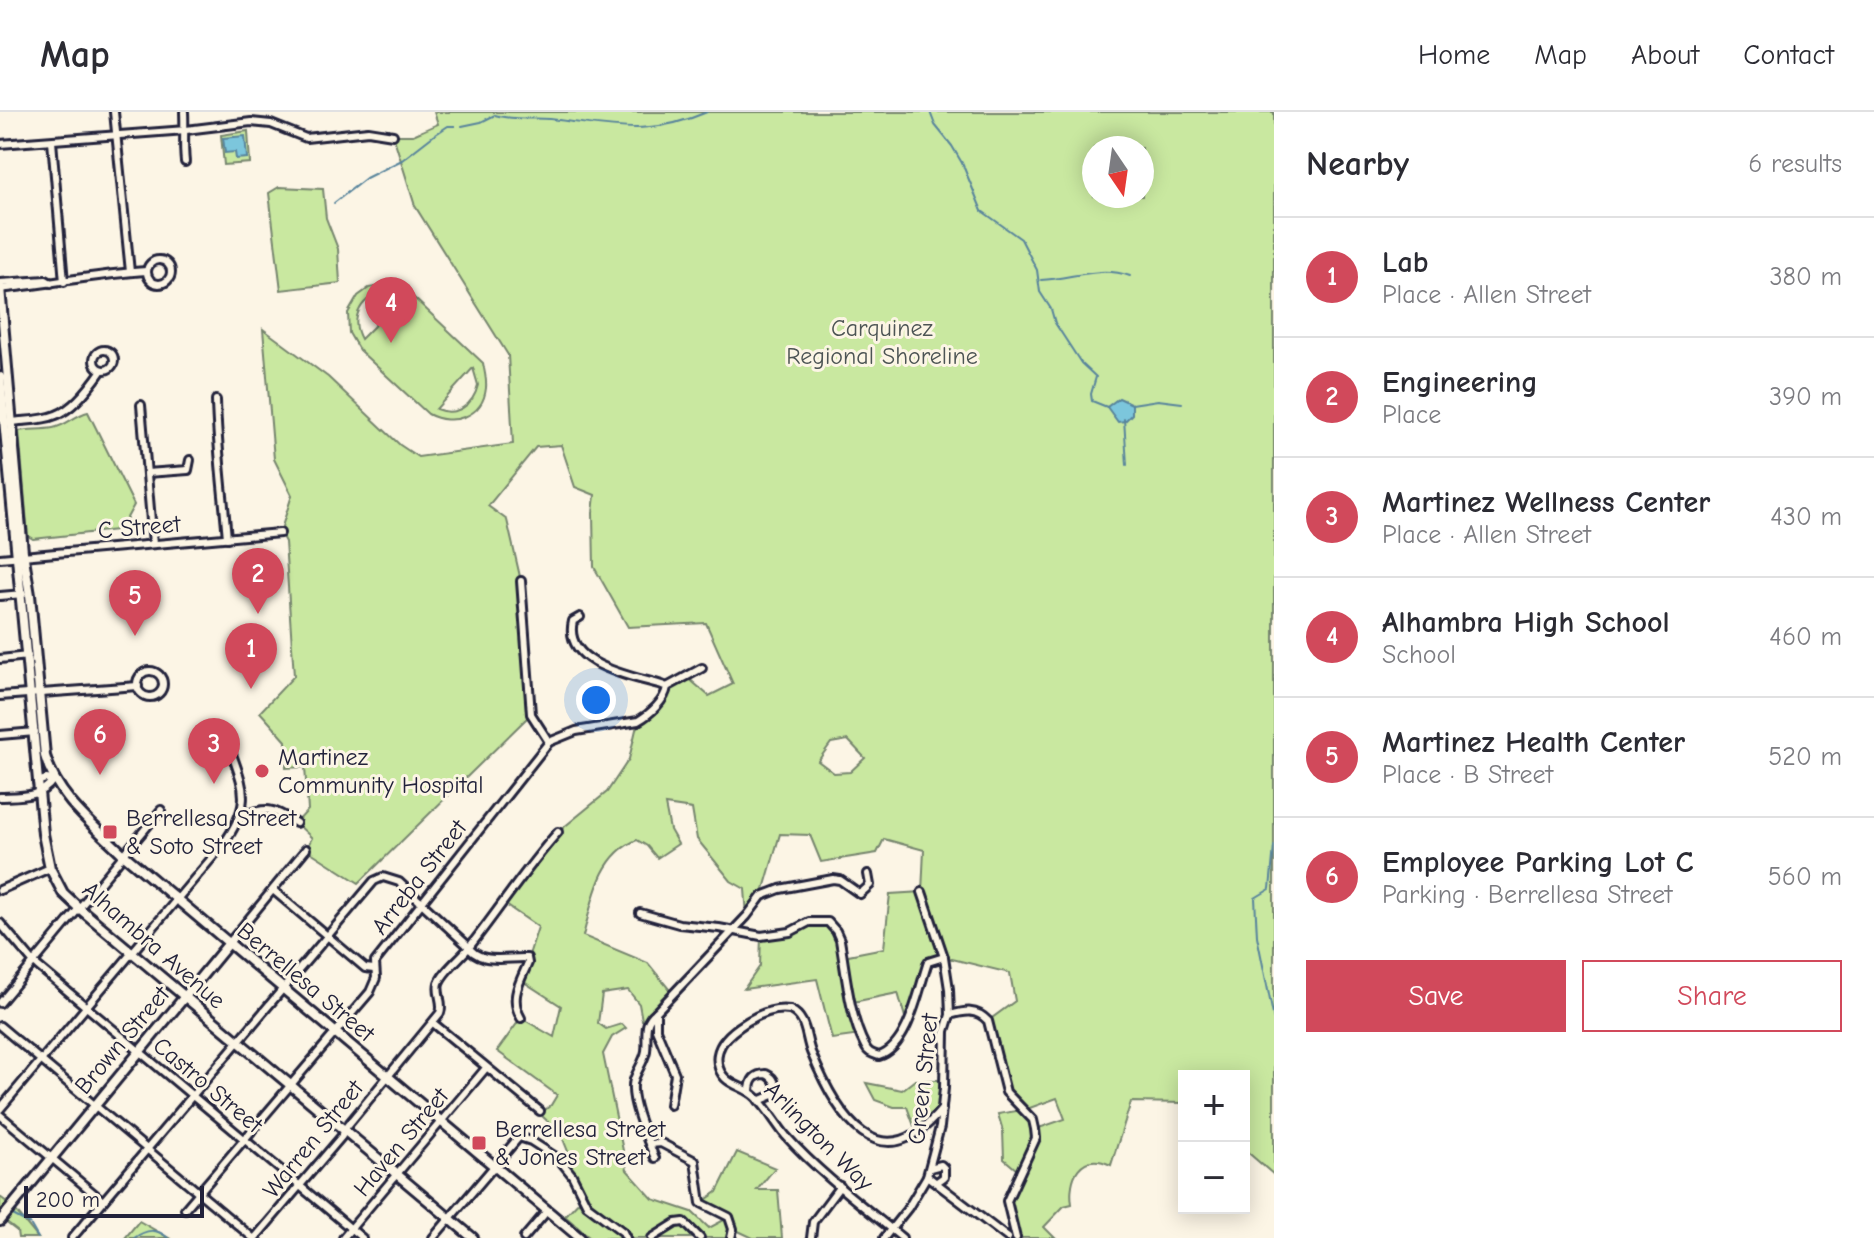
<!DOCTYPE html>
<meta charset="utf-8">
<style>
body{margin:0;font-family:"Comic Neue",sans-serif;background:#f7f7f7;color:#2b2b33}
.controls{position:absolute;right:24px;bottom:24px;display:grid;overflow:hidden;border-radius:0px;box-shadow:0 4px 20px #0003}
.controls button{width:72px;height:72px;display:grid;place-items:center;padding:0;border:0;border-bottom:2px solid #e1e1e2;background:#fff;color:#2b2b33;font:40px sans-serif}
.compass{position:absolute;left:1082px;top:24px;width:72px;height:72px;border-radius:50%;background:#fff;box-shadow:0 4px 20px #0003;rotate:167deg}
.scale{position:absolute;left:24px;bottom:20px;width:180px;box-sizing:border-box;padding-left:8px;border:4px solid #22223b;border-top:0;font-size:22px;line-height:28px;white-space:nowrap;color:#22223b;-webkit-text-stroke:6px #fcf5e5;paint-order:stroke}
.you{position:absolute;left:596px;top:588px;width:28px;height:28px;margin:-20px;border:6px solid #fff;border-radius:50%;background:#1a73e8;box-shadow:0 0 0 12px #1a73e833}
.badge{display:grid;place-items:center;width:52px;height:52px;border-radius:50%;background:#d1495b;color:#fff;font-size:26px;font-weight:700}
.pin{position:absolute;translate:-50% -66px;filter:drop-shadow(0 2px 4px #0008)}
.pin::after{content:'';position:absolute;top:42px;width:28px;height:24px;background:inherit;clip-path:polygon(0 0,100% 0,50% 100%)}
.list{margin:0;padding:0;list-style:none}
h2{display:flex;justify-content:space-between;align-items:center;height:104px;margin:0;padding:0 32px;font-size:34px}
h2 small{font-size:26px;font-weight:400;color:#7c7c81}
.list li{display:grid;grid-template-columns:52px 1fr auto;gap:24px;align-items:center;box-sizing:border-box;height:120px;padding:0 32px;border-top:2px solid #e1e1e2}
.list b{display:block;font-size:30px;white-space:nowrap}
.list p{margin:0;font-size:26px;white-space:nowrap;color:#7c7c81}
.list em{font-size:26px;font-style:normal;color:#7c7c81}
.actions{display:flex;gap:16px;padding:24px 32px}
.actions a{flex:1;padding:18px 0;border:2px solid #d1495b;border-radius:0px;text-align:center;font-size:28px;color:#d1495b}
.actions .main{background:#d1495b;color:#fff}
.map{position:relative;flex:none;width:1274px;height:1126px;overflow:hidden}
header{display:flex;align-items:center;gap:48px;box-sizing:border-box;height:112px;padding:0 40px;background:#fff;border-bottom:2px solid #e1e1e2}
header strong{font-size:38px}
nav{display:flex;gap:44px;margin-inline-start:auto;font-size:28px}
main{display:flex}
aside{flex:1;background:#fff}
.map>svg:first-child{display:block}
.green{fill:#c9e8a0;stroke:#76856e;stroke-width:2;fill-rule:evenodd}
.water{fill:#7cc6dc;stroke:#58849c;stroke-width:2}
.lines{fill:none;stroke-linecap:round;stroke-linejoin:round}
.stream{stroke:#58849c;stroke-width:2}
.street-casing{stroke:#22223b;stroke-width:12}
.secondary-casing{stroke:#22223b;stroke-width:14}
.street{stroke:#fcf5e5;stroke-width:6}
.secondary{stroke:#fcf5e5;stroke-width:8}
.poi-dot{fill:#d1495b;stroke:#fcf5e5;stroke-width:3}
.labels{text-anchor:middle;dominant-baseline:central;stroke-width:6;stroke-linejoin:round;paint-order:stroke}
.park-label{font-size:24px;fill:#4c5454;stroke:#fcf5e5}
.street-label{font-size:24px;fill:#22223b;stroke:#fcf5e5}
.poi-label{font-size:24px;fill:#22223b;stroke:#fcf5e5;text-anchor:start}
</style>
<header>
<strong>Map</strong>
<nav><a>Home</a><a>Map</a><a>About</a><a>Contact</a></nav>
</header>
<main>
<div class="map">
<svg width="1274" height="1126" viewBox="0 0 1274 1126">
<rect width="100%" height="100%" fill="#fcf5e5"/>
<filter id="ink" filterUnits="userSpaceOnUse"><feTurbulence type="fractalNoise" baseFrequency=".0125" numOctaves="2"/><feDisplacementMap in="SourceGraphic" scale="16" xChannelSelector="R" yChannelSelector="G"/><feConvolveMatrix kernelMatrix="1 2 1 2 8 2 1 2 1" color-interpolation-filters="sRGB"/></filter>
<g filter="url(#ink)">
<g class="green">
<path d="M434 0H1274V1063L1244 1037V964H1184V991L1131 990 1111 1053C1080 1038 1068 1066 1072 1092L1064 1094 1044 1115 1055 1126H1020L1011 1091 1023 1063 1004 1047 1003 1019 998 1002 1022 998 1006 980 988 909 1015 889 1010 861 944 845 931 848 907 912 898 881 853 890 861 923 832 927 817 867 744 877 760 854 761 824H776L820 809 836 819 843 844 884 836 890 782 922 780 924 738 884 727 877 741 821 750 810 723 780 722 762 784 747 804 745 777 731 769 697 727 692 697 665 693 670 718 678 732 657 746 647 734 637 728C599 743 593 788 583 824L648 851 673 882 648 906 642 908 639 892 628 878 602 882 598 911 606 917 622 912 626 916 612 925 603 942 627 1058 653 1087 692 1100 709 1116 728 1106 701 1091 717 1080 737 1040 775 1056 757 1078H778L782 1126H753L734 1117 731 1126H590L565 1104 583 1085 563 1048 569 1042 561 1022 540 1002 551 993 557 983 497 939 521 906 554 925 561 894 521 868 538 815 503 791 558 720 607 680 629 647 638 609 646 604 667 575 687 565 709 584 733 572 706 511 628 515 594 455 593 401 595 383 575 375 561 333 536 335 488 394 507 408 521 469 531 602 359 771 306 737 312 726 296 711 308 698 305 655 286 656V629L260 600 294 564 285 430 280 421 292 383 274 347 263 217 328 265 400 333 418 345 513 332 508 243 415 94 393 23H413L438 12ZM1094 36H1142V84H1094ZM848 628 865 646 850 660 834 661 818 649 831 631ZM1057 986 1065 1007 1036 1017 1024 998Z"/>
<polygon points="248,19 250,51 224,53 221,23"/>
<polygon points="279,75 323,77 326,106 338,137 340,171 281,178 269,81"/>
<path d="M388 173 400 176 411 183 483 251C484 258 487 267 486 276 483 305 452 315 428 302L359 238 349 221 348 201 358 184 369 176ZM387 181 401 187 361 227C349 205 362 183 387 181ZM473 256 478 273C473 294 456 305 436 297Z"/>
<path d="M88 300 134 393 123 413 116 418 33 427 28 424 19 319C30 317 42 318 53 316 66 314 75 303 88 300Z"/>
<polygon points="915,968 945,968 942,997 917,1022 907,995 894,995 875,988 866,971 902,978"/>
<polygon points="0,1085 11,1093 38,1126 18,1126 17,1119 0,1106"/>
<polygon points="139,1109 169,1126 125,1126"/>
</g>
<g class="water">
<polygon points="245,24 247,46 236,47 235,40 225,41 223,26"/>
<polygon points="1119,286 1132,292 1132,302 1125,309 1118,310 1107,295"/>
</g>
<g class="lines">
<g class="stream">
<polyline points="930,0 935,13 952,34 962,51 982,99 1021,127 1037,158 1040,180 1051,197 1055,211 1081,251 1096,265 1091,282 1092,289 1107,295"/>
<path d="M462 14 481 10 495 3C514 9 531 5 550 7 612 14 647 26 707 0"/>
<polyline points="334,91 366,66 402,48 433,24 448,14 455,14"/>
<path d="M1041 168C1072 167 1099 153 1130 164"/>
<polyline points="1132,292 1158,288 1182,291"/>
<polyline points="1124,307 1127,353"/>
<polyline points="1274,734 1270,777 1255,786 1257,824 1274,908"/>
<polyline points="9,1101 30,1112 38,1126"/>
<path d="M134 1126C147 1117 156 1116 168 1126"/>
</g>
<g class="street-casing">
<g id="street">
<polyline points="114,0 130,160"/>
<path d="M184 0C185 17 183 32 185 50"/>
<polyline points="52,29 64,170"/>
<polyline points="0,32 186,18 251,10 271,12 306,26 368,19 393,23"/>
<circle cx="159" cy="160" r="12"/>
<polyline points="0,171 46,168 51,171"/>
<path d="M0 177C50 172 97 162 147 159"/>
<circle cx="104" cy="248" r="10"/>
<path d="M216 288C217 334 223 379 227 426"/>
<polyline points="141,293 153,432"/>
<path d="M11 310C26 308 42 309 56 303 74 297 91 274 102 258"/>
<polyline points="147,361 188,358 190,348"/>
<polyline points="0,446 280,421"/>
<polyline points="521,469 531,602 549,630"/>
<polyline points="0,484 23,482"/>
<polyline points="0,547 28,544"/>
<circle cx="150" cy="572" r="13"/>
<polyline points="667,575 702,556"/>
<polyline points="0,584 138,574"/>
<polyline points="0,623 35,620"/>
<path d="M0 685C20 684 41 686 53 668L46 667 37 670"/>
<path d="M241 705C266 694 273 696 296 711"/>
<polyline points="0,778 50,756"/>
<polyline points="273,778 365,856 374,857"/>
<path d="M640 801 679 812 719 816 761 824 790 820 809 810H828L836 819 840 828C846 862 849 903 865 934 868 941 873 942 879 944 909 935 919 875 928 850L944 845"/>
<polyline points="0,811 34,851 362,1126"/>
<polyline points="229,831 306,737"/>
<polyline points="0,891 161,698"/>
<path d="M950 903C965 899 976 896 988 909L1006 980 1033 1008 1035 1017 1036 1026 1007 1089 1016 1126"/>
<polyline points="433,911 540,999"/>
<polyline points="0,914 253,1126"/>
<path d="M750 980C750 969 754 962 766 962 775 966 778 974 773 983L759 989"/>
<polyline points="670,993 675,962 656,917 656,900 747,804 762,784 780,777 833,767 840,768 860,782 870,773 868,762"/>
<path d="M0 997 222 734C256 687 242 674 226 625"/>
<polyline points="0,1003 103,1089"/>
<polyline points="649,1032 661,1031 695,1049 701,1091 729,1105 733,1117 731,1126"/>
<path d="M655 1046C648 1029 628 986 634 968 637 958 644 950 646 939 648 923 642 911 656 900"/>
<polyline points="930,1056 941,1053 944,1056 944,1065 937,1070"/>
<polyline points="927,1064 1008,1126"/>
<path d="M185 1097 370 880 376 866 375 850 549 630 576 619 638 609C650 602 665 589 667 575L662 573C632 564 562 553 573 509L580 505"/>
<path d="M72 1126 374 769 383 765 399 770 466 832C479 854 506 845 527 846L528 851C520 870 509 886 521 906"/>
<path d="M255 1126 342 1024 347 1014 440 901C444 891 436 881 439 871 444 858 462 845 471 833 500 796 526 756 558 720"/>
<polyline points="343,1126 486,956"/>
<polyline points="433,1126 519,1025 531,1029 559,1047 572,1063 587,1093 623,1120 626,1126"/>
<polyline points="524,1126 547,1099"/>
<polyline points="652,1126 676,1111 684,1110 700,1126"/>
<polyline points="811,1126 813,1110 840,1074"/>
<polyline points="884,1126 908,1096 927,1064 940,1015 944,976 945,919 950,903 949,877 944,845 922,780"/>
<path d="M902 1126C863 1094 820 1062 786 1024 776 1012 768 997 756 985 744 973 725 974 719 956 713 938 725 925 739 915 753 905 772 895 790 898 807 906 805 924 811 940 836 1002 879 1073 942 997"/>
</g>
</g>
<g class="secondary-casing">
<g id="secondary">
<path d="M0 175 23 440 30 483 45 644C57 685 93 713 123 742L580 1126"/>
<polyline points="0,265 43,722 50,756 63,781 79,796 473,1126"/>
<polyline points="0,1109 229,831"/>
</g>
</g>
<use href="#street" class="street"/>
<use href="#secondary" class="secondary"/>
</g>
</g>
<g class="poi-dot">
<circle cx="262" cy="659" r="8"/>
<rect x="102" y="712" width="16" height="16" rx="4"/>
<rect x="471" y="1023" width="16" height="16" rx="4"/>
</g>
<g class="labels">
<g class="park-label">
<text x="882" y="216">Carquinez<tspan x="882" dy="28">Regional Shoreline</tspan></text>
</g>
<g class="street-label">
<text transform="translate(139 415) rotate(-5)">C Street</text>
<text transform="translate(419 765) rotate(-52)">Arreba Street</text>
<text transform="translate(154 833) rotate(41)">Alhambra Avenue</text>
<text transform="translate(306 870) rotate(40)">Berrellesa Street</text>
<text transform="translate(122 928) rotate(-50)">Brown Street</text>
<text transform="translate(923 967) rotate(-84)">Green Street</text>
<text transform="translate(208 973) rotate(40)">Castro Street</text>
<text transform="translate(819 1024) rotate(45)">Arlington Way</text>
<text transform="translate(313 1027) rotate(-51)">Warren Street</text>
<text transform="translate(401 1030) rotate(-50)">Haven Street</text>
</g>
<g class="poi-label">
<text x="278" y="645">Martinez<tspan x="278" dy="28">Community Hospital</tspan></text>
<text x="126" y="706">Berrellesa Street<tspan x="126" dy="28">&amp; Soto Street</tspan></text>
<text x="495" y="1017">Berrellesa Street<tspan x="495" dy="28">&amp; Jones Street</tspan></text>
</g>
</g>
</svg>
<div class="controls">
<button>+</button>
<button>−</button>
</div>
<svg class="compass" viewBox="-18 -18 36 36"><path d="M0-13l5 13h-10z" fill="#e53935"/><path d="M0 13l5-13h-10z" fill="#7c7c81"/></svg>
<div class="scale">200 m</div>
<div class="you"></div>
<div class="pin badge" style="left:251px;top:577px">1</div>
<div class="pin badge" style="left:258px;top:502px">2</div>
<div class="pin badge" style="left:214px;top:672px">3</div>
<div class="pin badge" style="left:391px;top:231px">4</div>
<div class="pin badge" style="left:135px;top:524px">5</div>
<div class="pin badge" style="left:100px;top:663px">6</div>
</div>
<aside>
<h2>Nearby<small>6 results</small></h2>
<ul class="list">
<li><span class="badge">1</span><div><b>Lab</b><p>Place · Allen Street</p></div><em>380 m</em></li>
<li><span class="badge">2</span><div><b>Engineering</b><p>Place</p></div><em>390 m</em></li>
<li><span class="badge">3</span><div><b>Martinez Wellness Center</b><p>Place · Allen Street</p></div><em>430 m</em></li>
<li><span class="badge">4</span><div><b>Alhambra High School</b><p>School</p></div><em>460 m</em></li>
<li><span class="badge">5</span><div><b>Martinez Health Center</b><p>Place · B Street</p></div><em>520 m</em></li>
<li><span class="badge">6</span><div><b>Employee Parking Lot C</b><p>Parking · Berrellesa Street</p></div><em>560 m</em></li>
</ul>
<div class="actions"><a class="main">Save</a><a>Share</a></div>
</aside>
</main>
